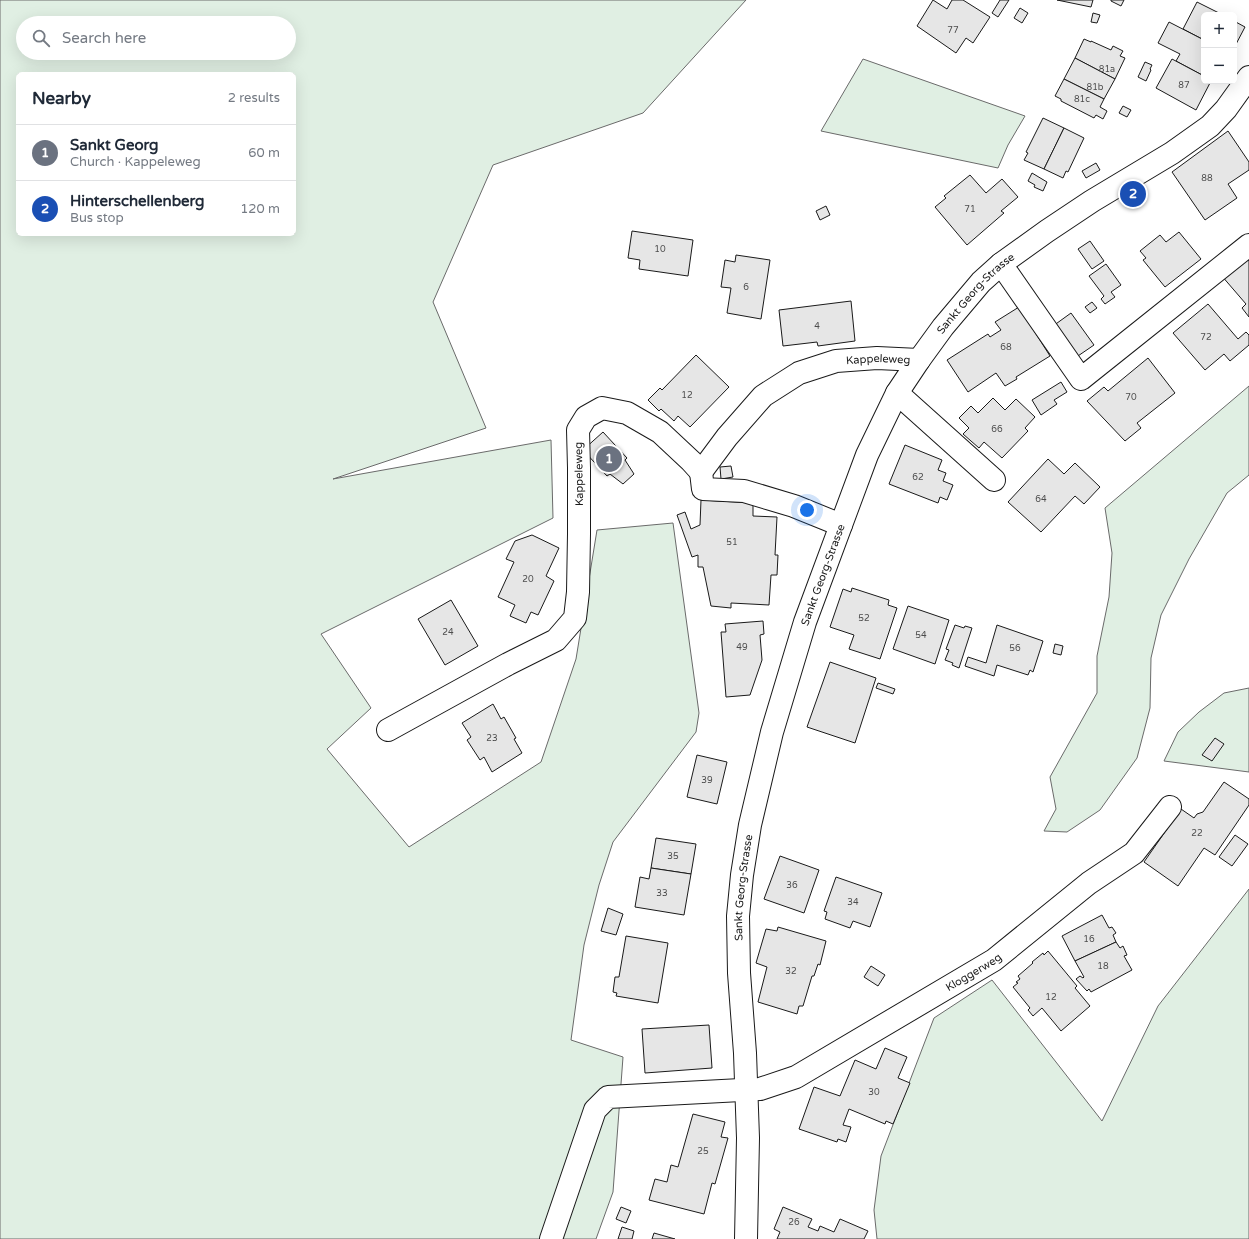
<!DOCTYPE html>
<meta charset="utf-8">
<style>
body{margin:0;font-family:"Varela Round",sans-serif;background:#f6f6f7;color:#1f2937}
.controls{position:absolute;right:12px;top:12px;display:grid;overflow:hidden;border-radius:6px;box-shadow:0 4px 16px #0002}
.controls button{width:36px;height:36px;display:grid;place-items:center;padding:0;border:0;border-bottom:1px solid #e0e1e3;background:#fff;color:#1f2937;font:20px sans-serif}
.you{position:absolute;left:807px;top:510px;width:14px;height:14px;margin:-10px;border:3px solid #fff;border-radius:50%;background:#1a73e8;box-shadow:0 0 0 6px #1a73e833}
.badge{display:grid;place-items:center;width:26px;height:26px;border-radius:50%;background:#7c3aed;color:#fff;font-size:13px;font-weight:700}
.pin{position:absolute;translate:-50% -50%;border:2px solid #fff;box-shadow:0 1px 4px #0006}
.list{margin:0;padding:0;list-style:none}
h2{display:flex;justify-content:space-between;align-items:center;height:52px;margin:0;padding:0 16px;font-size:17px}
h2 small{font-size:13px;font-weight:400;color:#747a83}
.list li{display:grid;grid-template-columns:26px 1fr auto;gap:12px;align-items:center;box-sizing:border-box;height:56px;padding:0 16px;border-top:1px solid #e0e1e3}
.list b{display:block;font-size:15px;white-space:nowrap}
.list p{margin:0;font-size:13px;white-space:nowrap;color:#747a83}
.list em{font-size:13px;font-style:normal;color:#747a83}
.icon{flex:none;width:22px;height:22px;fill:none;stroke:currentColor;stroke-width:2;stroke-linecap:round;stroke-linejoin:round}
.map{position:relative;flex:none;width:1249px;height:1239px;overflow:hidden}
.search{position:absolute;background:#fff;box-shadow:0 4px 16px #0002;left:16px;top:16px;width:280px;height:44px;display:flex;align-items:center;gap:10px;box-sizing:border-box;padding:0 14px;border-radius:22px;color:#747a83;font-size:15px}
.panel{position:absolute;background:#fff;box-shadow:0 4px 16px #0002;left:16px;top:72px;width:280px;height:164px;border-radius:6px}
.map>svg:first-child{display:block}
.green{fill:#e0efe3;stroke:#6a6a6a;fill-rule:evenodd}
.building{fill:#e6e6e6;stroke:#1a1a1a}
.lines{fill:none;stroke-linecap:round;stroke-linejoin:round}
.minor-casing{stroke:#1a1a1a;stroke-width:24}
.minor{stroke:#fff;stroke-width:22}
.labels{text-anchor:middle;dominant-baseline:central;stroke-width:3;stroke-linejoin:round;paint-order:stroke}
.number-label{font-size:9px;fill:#4d4d4d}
.street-label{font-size:11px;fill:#1a1a1a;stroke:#fff}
</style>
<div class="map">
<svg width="1249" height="1239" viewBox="0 0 1249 1239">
<rect width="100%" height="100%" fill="#fff"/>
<g class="green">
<path d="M0 0H746L643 113 493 165 433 302 486 428 333 479 551 440 553 518 321 634 371 708 327 749 409 847 541 762 576 659 597 530 673 523 699 713 696 732 613 842 599 885 584 945 571 1040 623 1057 613 1192 596 1239H0ZM23 23H289V53H23ZM18 74H294V234H18Z"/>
<polygon points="863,59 1025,116 1008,145 998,168 821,131"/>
<polygon points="1249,386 1249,475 1227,493 1189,559 1161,615 1151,658 1150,708 1137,758 1100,810 1067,832 1044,831 1056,809 1050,777 1097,693 1097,656 1109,597 1112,553 1105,508"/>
<polygon points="1249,688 1249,772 1164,761 1178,732 1199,712 1224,693"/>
<polygon points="1249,889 1249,1239 877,1239 874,1210 881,1156 934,1018 992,980 1102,1121 1158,1006"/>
</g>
<g class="building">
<polygon points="933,0 947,9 952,0 963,0 990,17 973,43 966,38 956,53 917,26"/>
<polygon points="1000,0 1009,0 998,17 992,13"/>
<polygon points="1057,0 1093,0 1091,7"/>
<polygon points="1111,0 1124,0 1121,6 1111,1"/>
<polygon points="1197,2 1223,15 1204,15 1204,40 1183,29"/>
<polygon points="1020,8 1028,13 1022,23 1014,18"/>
<polygon points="1093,13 1100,15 1097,23 1091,22"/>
<polygon points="1234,21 1245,27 1234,48"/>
<polygon points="1169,22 1204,40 1204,76 1176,61 1180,54 1158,43"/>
<polygon points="1084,39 1091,42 1091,41 1111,50 1113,46 1123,51 1120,56 1125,58 1115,79 1075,58"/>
<polygon points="1075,58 1115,79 1104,99 1064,79"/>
<polygon points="1172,59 1204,76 1204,81 1211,81 1196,110 1156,88"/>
<polygon points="1145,62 1152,65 1150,69 1151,70 1146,81 1138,77"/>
<polygon points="1064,79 1104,99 1100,107 1107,111 1103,119 1096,115 1094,118 1061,101 1061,99 1055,96"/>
<polygon points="1123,106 1131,110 1127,117 1119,113"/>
<polygon points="1043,118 1064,128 1044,169 1024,160 1028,153 1026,152"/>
<polygon points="1064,128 1084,138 1068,172 1066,171 1063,178 1044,169"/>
<polygon points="1228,131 1249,162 1249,170 1228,184 1237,198 1205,220 1172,172"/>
<polygon points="1096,163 1100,170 1086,178 1082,171"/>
<polygon points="1032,173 1047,182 1043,191 1034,187 1035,185 1028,181"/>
<polygon points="970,175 986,193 1002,179 1018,197 1001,211 1004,213 967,245 935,207 946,198 944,196"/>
<polygon points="826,206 830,215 820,220 816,211"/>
<polygon points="632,231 693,240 688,276 639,269 640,260 628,258"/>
<polygon points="1179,232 1201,259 1165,287 1143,260 1146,258 1140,251 1160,235 1166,242"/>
<polygon points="1090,241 1104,261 1092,269 1078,249"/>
<polygon points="736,255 770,260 761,319 727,313 731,288 721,287 725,260 735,262"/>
<polygon points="1245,256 1249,261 1249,317 1242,308 1246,304 1221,275"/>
<polygon points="1106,264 1121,285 1111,292 1115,297 1105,304 1101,299 1104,296 1089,276"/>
<polygon points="851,301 855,341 818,346 817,342 783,346 779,310"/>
<polygon points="1092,302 1097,308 1090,313 1085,307"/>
<polygon points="1208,304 1238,339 1246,332 1249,335 1249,345 1230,361 1224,354 1205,370 1173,333"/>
<polygon points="1019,307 1050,356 1016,377 1017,379 1005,386 996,373 968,392 947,360 988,334 990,337 1001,330 995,322"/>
<polygon points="1071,313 1094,345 1075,358 1053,326"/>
<polygon points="696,355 729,387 690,427 678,416 674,421 661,409 659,411 648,400 660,388 662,390"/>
<polygon points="1148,358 1175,393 1137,423 1141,428 1125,441 1087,401 1104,387 1108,391"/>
<polygon points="1061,382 1067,392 1054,400 1057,404 1041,415 1032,400"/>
<polygon points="993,398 1005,410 1016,399 1035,417 1025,428 1028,431 1002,458 984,442 979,448 963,434 969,428 959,418 971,406 978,413"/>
<polygon points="603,432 627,458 625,460 634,474 623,484 610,474 607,476 583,450"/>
<polygon points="905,445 942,460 938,470 946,473 943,481 953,485 947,500 940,497 938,503 889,484"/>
<polygon points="1048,459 1064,474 1075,463 1100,487 1084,504 1075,496 1041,532 1008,502"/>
<polygon points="731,466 733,477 721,479 720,467"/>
<polygon points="701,500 753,503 753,516 777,517 775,555 778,555 777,575 771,575 769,605 731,603 731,608 711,606 703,567 698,567 698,555 692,557 677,515 685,512 691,529 700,525"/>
<polygon points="532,535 559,548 546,576 554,581 538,615 531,612 526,623 510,616 515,605 498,597 514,562 506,559 515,541"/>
<polygon points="852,588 889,600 888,605 897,608 880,659 849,649 854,635 830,627 843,589 851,592"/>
<polygon points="451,600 478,646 445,665 418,619"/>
<polygon points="908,606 949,620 935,664 893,649"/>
<polygon points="763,621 764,634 760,635 762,660 750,695 726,697 721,632 726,632 725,624"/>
<polygon points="955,625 964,628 965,626 972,628 959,668 952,665 953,663 945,660 949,650 946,649"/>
<polygon points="997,625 1043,641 1033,672 1030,670 1028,675 997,665 994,676 965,666 968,657 986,663"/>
<polygon points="1055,644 1063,646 1061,655 1053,653"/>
<polygon points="830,662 876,678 855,743 807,727"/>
<polygon points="878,683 895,689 893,694 876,688"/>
<polygon points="493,704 501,719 504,717 516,738 514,739 522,753 492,772 484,757 480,760 467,740 471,737 462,723"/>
<polygon points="1215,738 1224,744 1212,761 1202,755"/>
<polygon points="697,755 727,762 717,804 687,797"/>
<polygon points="1224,782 1249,799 1249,805 1215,855 1204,848 1178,886 1144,862 1181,809 1194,818 1197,814 1203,812"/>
<polygon points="1235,835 1248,844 1232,866 1219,857"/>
<polygon points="656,838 696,844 691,874 651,868"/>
<polygon points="780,856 819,870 804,913 764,899"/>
<polygon points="651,868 691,874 684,915 635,907 640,877 649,879"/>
<polygon points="836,877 882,893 870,927 853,921 850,928 825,919 827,912 824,911"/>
<polygon points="608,908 623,914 616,935 601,931"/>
<polygon points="1102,915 1109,928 1112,927 1116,933 1113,935 1116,942 1075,961 1062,936"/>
<polygon points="778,927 826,941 820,965 818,964 814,976 812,976 803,1006 799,1006 797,1014 758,1002 767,967 756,963 766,929 777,931"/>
<polygon points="626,936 668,943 658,1003 616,996 617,993 613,992 615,977 619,977"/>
<polygon points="1116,942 1120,948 1123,946 1127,955 1124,956 1132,970 1091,992 1089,989 1087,991 1076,979 1080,976 1083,978 1084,977 1075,961"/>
<polygon points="1048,951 1077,986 1075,988 1090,1006 1061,1031 1042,1008 1033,1016 1028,1010 1030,1008 1013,987 1018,983 1016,982 1020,979 1018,976 1033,963 1032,962 1043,953 1044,955"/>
<polygon points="871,966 885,975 878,986 864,977"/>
<polygon points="709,1025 712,1068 645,1073 642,1029"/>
<polygon points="885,1048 907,1057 898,1078 910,1083 893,1124 886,1121 885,1124 849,1109 843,1125 851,1127 846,1142 838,1139 837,1142 799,1129 814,1087 840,1096 855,1060 876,1069"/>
<polygon points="693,1114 725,1122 721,1137 728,1138 715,1184 712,1183 704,1214 649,1200 655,1179 667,1182 671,1165 678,1167"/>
<polygon points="621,1207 631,1211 626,1223 616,1219"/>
<polygon points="783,1207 812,1219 808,1227 818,1231 820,1226 834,1232 840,1219 868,1231 864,1239 777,1239 780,1232 774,1229"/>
<polygon points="622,1227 634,1231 632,1239 618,1239"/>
<polygon points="654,1233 675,1239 652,1239"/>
</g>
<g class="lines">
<g class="minor-casing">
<g id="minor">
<polyline points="1001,264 1081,379 1249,245"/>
<polyline points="897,393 994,480"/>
<path id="s1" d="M701 472 727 437 763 396 799 373 836 361 877 358 919 360"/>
<polyline points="701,472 703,489 744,491 794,506 841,525"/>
<polyline points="388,730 508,664 556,640 575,618 578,592 579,534 579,468 578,430 586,417 602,408 627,413 660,432 691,461 701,472"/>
<path id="s2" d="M551 1239 595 1110 608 1097 760 1089 796 1077 994 960 1089 883 1134 853 1170 807"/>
<path id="s3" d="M746 1239 748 1138 745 1053 739 973 738 916 742 875 750 825 772 732 805 622 867 455 897 393 919 360 943 327 981 282 1001 264 1047 231 1092 201 1172 153 1210 126 1226 109 1249 77"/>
</g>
</g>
<use href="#minor" class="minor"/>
</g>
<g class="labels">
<g class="number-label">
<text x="953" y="30">77</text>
<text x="1107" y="69">81a</text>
<text x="1184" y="85">87</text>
<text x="1095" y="87">81b</text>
<text x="1082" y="99">81c</text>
<text x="1207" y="178">88</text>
<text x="970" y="209">71</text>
<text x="660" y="249">10</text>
<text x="746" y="287">6</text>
<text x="817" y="326">4</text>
<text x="1206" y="337">72</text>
<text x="1006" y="347">68</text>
<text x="687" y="395">12</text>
<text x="1131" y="397">70</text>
<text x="997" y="429">66</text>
<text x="918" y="477">62</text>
<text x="1041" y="499">64</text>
<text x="732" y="542">51</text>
<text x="528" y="579">20</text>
<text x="864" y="618">52</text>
<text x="448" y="632">24</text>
<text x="921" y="635">54</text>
<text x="742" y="647">49</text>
<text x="1015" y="648">56</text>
<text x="492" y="738">23</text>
<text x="707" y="780">39</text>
<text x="1197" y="833">22</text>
<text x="673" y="856">35</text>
<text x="792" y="885">36</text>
<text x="662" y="893">33</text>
<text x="853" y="902">34</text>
<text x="1089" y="939">16</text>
<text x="1103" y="966">18</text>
<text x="791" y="971">32</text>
<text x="1051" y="997">12</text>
<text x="874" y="1092">30</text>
<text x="703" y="1151">25</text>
<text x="794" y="1222">26</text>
</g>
<g class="street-label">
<text stroke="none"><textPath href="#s3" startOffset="1000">Sankt Georg-Strasse</textPath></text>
<text stroke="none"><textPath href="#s1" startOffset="222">Kappeleweg</textPath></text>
<text transform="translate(579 474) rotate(-91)">Kappeleweg</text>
<text stroke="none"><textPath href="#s3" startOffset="676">Sankt Georg-Strasse</textPath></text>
<text stroke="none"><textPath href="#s3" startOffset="352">Sankt Georg-Strasse</textPath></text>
<text stroke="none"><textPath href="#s2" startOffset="551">Kloggerweg</textPath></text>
</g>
</g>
</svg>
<div class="controls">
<button>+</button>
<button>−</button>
</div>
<div class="you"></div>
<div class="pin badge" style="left:609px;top:459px;background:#6b7280">1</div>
<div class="pin badge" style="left:1133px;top:194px;background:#1a4fb4">2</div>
<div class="search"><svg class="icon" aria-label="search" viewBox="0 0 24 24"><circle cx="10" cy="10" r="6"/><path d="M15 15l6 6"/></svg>Search here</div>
<section class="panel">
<h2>Nearby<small>2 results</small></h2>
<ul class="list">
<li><span class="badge" style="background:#6b7280">1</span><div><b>Sankt Georg</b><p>Church · Kappeleweg</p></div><em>60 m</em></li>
<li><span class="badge" style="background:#1a4fb4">2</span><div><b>Hinterschellenberg</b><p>Bus stop</p></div><em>120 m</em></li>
</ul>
</section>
</div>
